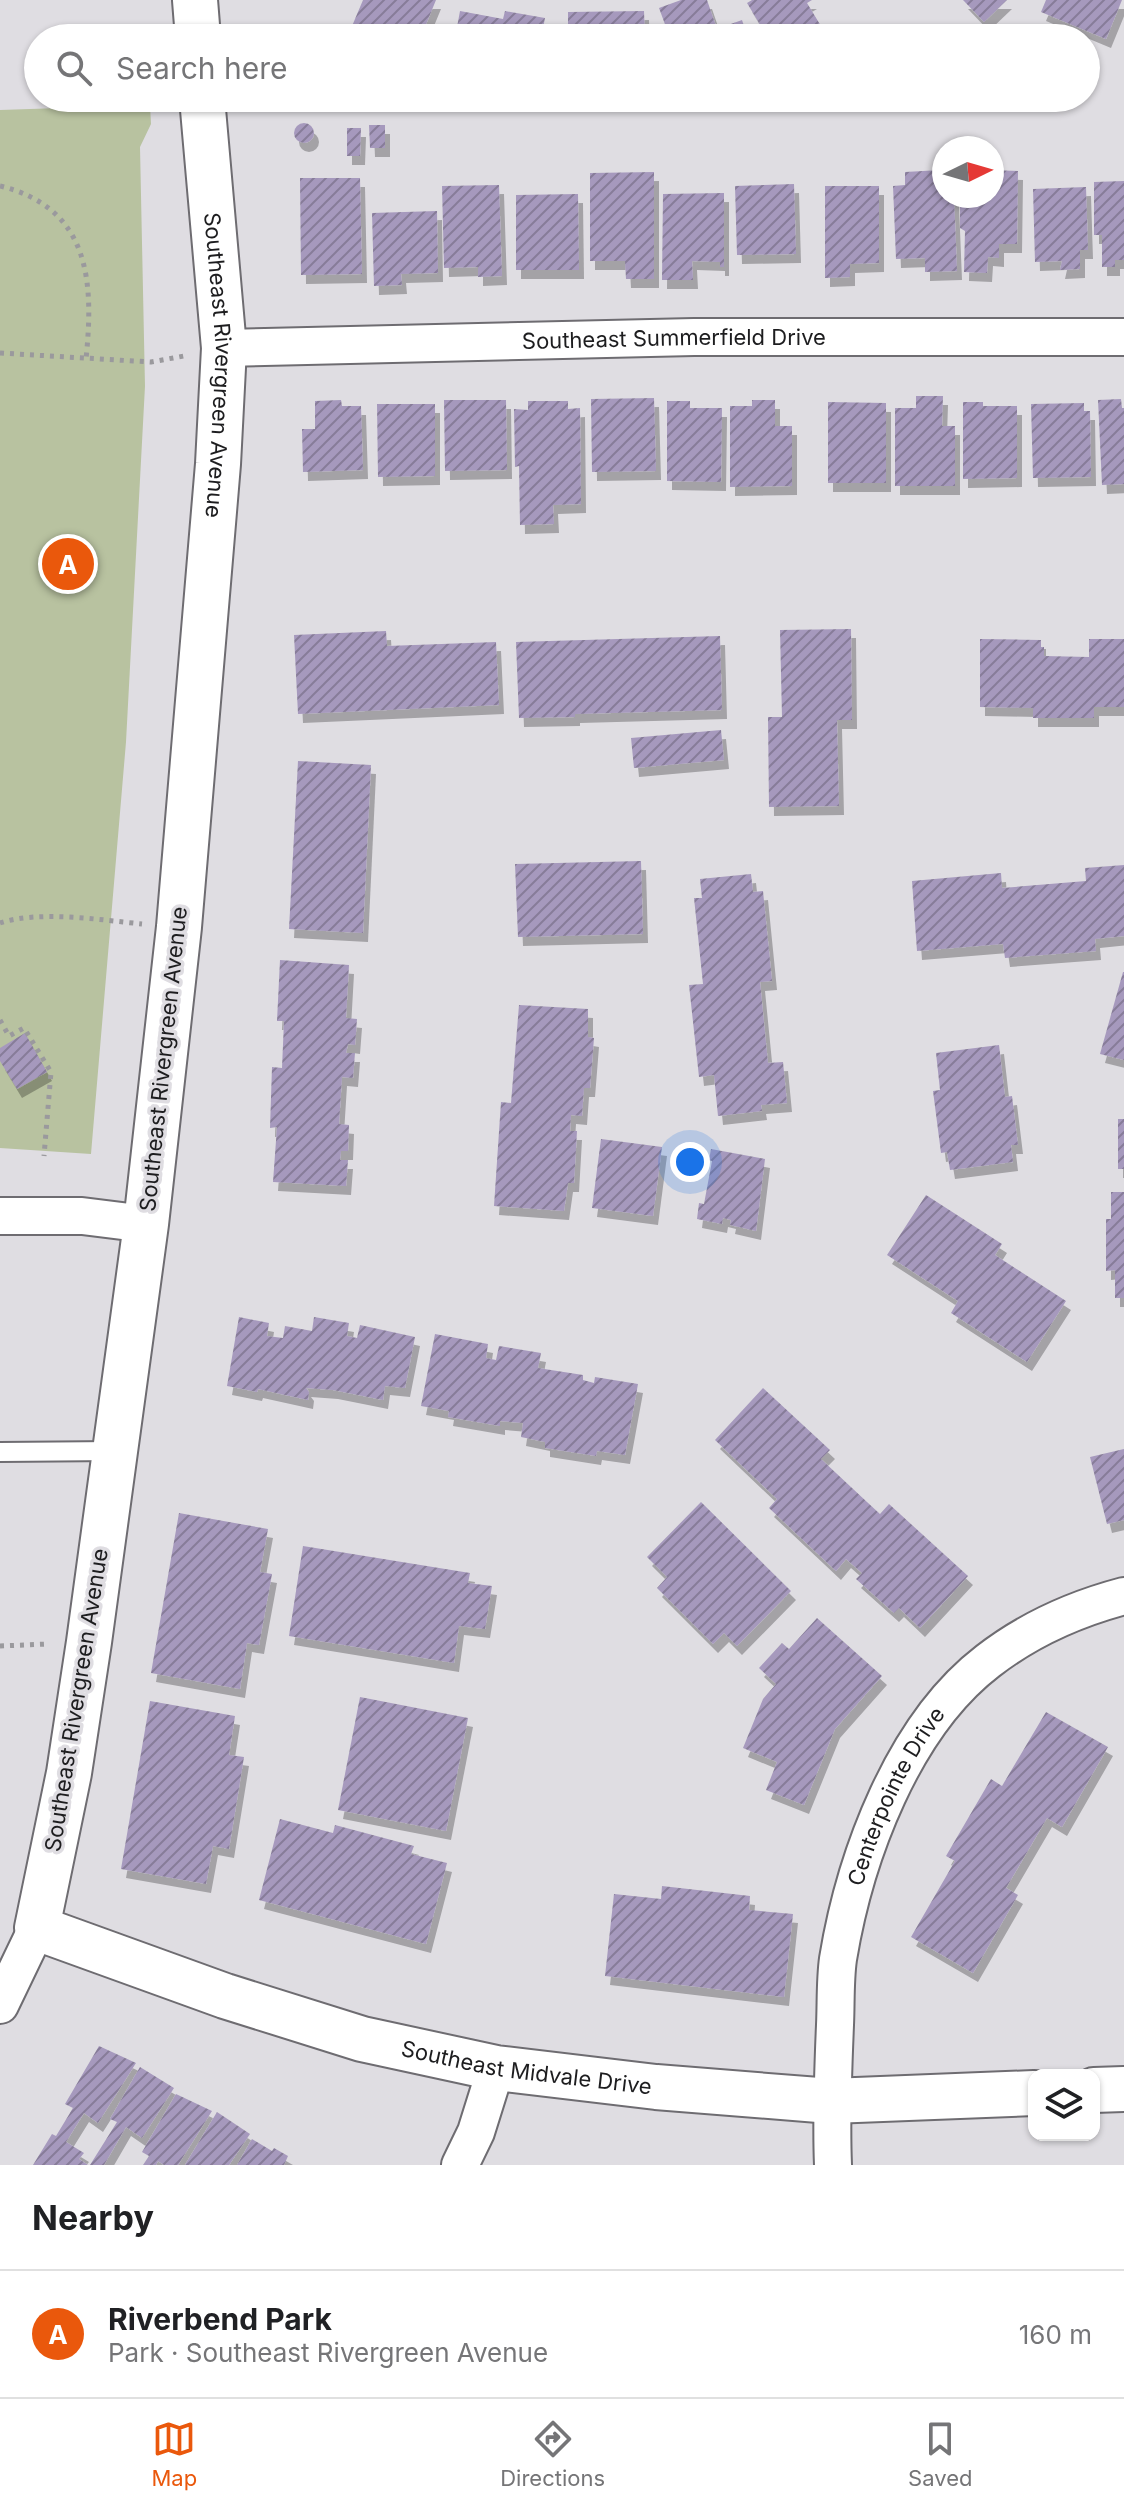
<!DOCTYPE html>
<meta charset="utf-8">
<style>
body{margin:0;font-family:Inter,sans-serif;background:#f2f2f2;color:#202124}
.controls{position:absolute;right:24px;bottom:24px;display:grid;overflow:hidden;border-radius:16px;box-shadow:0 2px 6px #0004}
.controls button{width:72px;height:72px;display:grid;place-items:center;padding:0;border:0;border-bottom:2px solid #e0e0e0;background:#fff;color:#202124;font:40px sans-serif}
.compass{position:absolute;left:932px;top:136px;width:72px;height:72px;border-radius:50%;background:#fff;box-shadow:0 2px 6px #0004;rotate:85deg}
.you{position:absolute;left:690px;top:1162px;width:28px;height:28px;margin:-20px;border:6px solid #fff;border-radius:50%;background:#1a73e8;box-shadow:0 0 0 12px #1a73e833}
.badge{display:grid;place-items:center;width:52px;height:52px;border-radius:50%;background:#ea580c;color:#fff;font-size:26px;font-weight:700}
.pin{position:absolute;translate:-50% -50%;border:4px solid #fff;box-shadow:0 2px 8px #0006}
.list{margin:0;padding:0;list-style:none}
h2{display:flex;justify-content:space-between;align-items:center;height:104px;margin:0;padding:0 32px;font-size:34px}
h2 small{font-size:26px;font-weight:400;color:#757577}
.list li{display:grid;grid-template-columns:52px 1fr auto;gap:24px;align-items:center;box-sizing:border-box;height:128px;padding:0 32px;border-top:2px solid #e0e0e0}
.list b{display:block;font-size:30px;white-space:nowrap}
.list p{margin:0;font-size:26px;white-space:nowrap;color:#757577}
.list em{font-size:26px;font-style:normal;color:#757577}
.icon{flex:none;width:44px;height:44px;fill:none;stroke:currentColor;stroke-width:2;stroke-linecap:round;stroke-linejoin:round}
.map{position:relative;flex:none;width:1124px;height:2165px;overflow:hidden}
.search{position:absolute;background:#fff;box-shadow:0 2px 6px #0004;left:24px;right:24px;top:24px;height:88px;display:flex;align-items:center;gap:20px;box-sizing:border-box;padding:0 28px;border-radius:44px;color:#757577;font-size:30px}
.sheet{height:232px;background:#fff}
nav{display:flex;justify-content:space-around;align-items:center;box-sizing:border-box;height:112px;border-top:2px solid #e0e0e0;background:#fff;font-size:22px;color:#757577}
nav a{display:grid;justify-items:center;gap:4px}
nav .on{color:#ea580c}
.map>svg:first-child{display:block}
.park{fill:#b8c2a0}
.building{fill:url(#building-hatch);filter:url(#shadow)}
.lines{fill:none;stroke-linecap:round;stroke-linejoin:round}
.lane-casing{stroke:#6e6c71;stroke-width:22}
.street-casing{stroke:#6e6c71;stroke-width:40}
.secondary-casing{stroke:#6e6c71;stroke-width:48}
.path{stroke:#9a999d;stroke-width:5;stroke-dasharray:4 6;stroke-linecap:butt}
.lane{stroke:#fff;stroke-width:18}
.street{stroke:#fff;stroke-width:36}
.secondary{stroke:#fff;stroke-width:44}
.labels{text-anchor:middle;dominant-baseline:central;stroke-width:7;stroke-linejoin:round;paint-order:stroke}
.street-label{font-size:22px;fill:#1d1d1f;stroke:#dfdde2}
</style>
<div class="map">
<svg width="1124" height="2165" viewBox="0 0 1124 2165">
<defs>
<pattern id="building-hatch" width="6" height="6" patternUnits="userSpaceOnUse" patternTransform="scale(2)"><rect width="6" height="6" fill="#a699bd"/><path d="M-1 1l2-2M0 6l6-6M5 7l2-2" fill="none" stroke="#877c99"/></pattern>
<filter id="shadow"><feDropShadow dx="5" dy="9" stdDeviation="0" flood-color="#0004"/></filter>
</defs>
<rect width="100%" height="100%" fill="#dfdde2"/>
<polygon class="park" points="150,105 151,124 140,147 145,386 126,742 91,1154 0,1148 0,110"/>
<g class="building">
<polygon points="363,0 436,0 422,34 427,35 426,38 347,38"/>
<polygon points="681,0 707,0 717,29 742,20 748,38 670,38 659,8"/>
<polygon points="752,0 812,0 807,3 827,36 768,38 747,3"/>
<polygon points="963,0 1007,0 984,22"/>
<polygon points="1046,0 1122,0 1106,39 1041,12"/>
<polygon points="460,11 503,19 505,11 545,18 541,38 455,38"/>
<polygon points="644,11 645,38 568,38 568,12"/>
<circle cx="304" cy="133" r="10"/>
<polygon points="369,125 385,125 385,148 370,148"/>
<polygon points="347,128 361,128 360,156 347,156"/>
<polygon points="941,170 944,196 954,196 957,271 925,272 925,258 896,259 893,186 905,185 905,172"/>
<polygon points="992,170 1018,171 1017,244 999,244 999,258 988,257 987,273 964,272 965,231 960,228 960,196 992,196"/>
<polygon points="654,172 654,279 626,279 625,261 590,261 590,173"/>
<polygon points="300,178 360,178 362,274 301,275"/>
<polygon points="1124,181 1124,260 1115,260 1115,267 1102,267 1102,235 1094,235 1094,182"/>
<polygon points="794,184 796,254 737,255 735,186"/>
<polygon points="499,185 502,276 478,277 478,267 444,268 442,186"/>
<polygon points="825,186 879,186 879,263 850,264 850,277 825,278"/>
<polygon points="1086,187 1088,250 1080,250 1080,269 1060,270 1062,261 1035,262 1033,189"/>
<polygon points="724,193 724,267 720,267 720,262 692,261 693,280 662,280 663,194"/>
<polygon points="578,194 579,270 516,270 516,195"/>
<polygon points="437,211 438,273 401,274 402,285 374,286 372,213"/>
<polygon points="916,396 943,396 942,426 955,426 955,486 895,486 895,408 916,408"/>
<polygon points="654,398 656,471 592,472 591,399"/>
<polygon points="1121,399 1122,408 1124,408 1124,484 1102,485 1098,400"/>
<polygon points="341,400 342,406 361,406 363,470 303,472 302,429 315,429 315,401"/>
<polygon points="444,400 506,400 507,470 445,471"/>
<polygon points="752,400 775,400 775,426 792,426 792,486 730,487 730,406 752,406"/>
<polygon points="528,401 568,401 568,409 580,408 581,504 553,505 554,524 520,525 519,466 515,467 514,409 528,410"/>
<polygon points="667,401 690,401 690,408 722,408 721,482 667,481"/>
<polygon points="828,402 886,403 886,483 828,483"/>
<polygon points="963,402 983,402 983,406 1017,406 1017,478 963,479"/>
<polygon points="1084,403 1084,411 1090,411 1091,477 1033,478 1031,404"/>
<polygon points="377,404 435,404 435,476 378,477"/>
<polygon points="851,629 852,720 837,720 839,806 769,807 768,717 782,717 780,630"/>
<polygon points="386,631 387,646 496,642 499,705 298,714 294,635"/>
<polygon points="720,636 722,710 575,714 575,717 519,718 516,642"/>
<polygon points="980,639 1041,640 1041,647 1044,647 1044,656 1089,657 1089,639 1124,639 1124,707 1094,707 1094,718 1033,718 1033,708 980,707"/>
<polygon points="721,730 724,760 634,768 631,738"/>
<polygon points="298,761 371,765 363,933 289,929"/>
<polygon points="641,861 643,934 518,937 515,864"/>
<polygon points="1124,865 1124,936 1095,939 1096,951 1005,958 1003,944 917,951 912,881 1001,873 1002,888 1086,881 1085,868"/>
<polygon points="751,874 753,892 763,891 772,981 760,982 768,1063 783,1062 787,1103 761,1105 762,1111 718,1116 714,1075 699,1077 689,985 703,984 694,898 702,898 700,879"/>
<polygon points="280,960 349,965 346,1018 357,1019 355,1045 348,1044 346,1053 355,1053 353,1078 342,1077 339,1124 349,1125 348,1151 341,1151 340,1160 348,1160 346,1186 273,1182 277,1127 270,1128 272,1067 282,1068 284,1021 277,1021"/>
<polygon points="1123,972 1124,972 1124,1060 1100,1054"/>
<polygon points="519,1005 588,1009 588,1037 594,1038 590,1088 584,1088 582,1116 571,1115 570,1131 577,1131 574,1183 568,1183 564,1211 494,1206 501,1102 511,1103"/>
<polygon points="25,1033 47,1072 17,1089 0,1061 0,1048"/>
<polygon points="999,1045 1005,1097 1012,1096 1018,1145 1011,1145 1013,1162 950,1170 947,1152 941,1153 933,1091 940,1090 936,1053"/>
<rect x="1118" y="1119" width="6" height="50"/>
<polygon points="601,1139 662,1147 653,1216 592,1208"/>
<polygon points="711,1149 765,1159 756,1231 730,1225 731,1220 723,1218 722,1224 697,1219 699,1203 704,1204 712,1161 709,1160"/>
<polygon points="1111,1192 1124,1192 1124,1298 1115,1298 1115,1270 1106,1271 1106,1219 1111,1219"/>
<polygon points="926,1195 1002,1244 995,1255 1066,1301 1027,1362 951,1313 958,1301 887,1255"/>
<polygon points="239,1317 269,1323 267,1336 283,1338 285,1326 312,1331 314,1317 349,1323 347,1336 357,1338 360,1325 415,1337 405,1388 385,1386 383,1400 333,1390 306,1388 309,1392 308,1400 258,1389 257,1392 227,1386"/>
<polygon points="435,1334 488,1344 486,1358 496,1360 499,1346 541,1353 538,1368 583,1375 583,1380 594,1383 595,1377 638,1384 625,1455 597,1451 596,1456 545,1448 545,1442 521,1437 523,1423 500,1421 500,1426 448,1417 449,1411 421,1406"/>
<polygon points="763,1388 830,1450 821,1459 867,1502 880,1514 889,1504 968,1576 920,1628 899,1608 894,1613 856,1579 862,1573 846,1559 836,1571 769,1508 777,1499 715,1440"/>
<polygon points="1124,1449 1124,1520 1107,1524 1090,1457"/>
<polygon points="701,1502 791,1591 737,1646 724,1633 713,1644 657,1588 667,1577 647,1557"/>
<polygon points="179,1513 268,1529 260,1572 272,1574 259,1645 247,1643 240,1689 151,1673"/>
<polygon points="303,1546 470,1573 468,1583 492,1586 485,1629 459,1626 454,1663 289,1636"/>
<polygon points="817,1618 882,1676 835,1729 804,1805 766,1790 777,1762 743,1748 763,1699 776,1684 759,1668 782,1643 789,1649"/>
<polygon points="360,1697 468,1718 446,1831 338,1810"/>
<polygon points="150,1701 235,1716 229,1755 244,1757 229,1849 213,1846 206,1884 121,1869"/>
<polygon points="1046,1712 1108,1747 1062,1827 1047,1818 1006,1888 1018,1895 973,1973 911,1937 955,1861 946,1856 991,1779 1002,1786"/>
<polygon points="280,1819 333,1833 335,1825 414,1846 411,1854 447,1863 426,1944 259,1900"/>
<polygon points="662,1886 750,1896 749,1910 793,1914 784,1997 605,1976 614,1894 661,1899"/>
<polygon points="99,2046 136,2063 98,2123 84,2113 66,2142 84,2153 79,2159 88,2165 33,2165 52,2134 56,2136 73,2108 65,2104"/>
<polygon points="140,2067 174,2088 142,2138 126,2127 104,2165 90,2165 117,2122 110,2119"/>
<polygon points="176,2094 212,2111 178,2165 164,2165 158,2161 156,2165 143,2165 149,2156 142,2152"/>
<polygon points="217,2112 250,2134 229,2165 185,2165"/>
<polygon points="252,2139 272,2151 274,2148 288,2156 284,2165 237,2165"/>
</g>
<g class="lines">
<g class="lane-casing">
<polyline id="lane" points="0,1452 114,1451"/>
</g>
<g class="street-casing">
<g id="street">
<path id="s1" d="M224 348 694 337H1124"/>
<polyline points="0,1216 82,1216 146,1224"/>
<polyline points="0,2005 37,1928"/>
<polyline points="460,2165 476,2132 496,2068"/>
<path id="s2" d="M833 2165C831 2118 833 2072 835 2025 836 2004 835 1980 838 1959 855 1856 903 1726 988 1661 1028 1630 1075 1609 1124 1596"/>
</g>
</g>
<g class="secondary-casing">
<g id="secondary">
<polyline points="195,0 198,38"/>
<path id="s3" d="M202 98 224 348 218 464 179 927 146 1224 89 1642 69 1773 37 1928 225 1996 362 2039 496 2068 656 2087 831 2101 1034 2093"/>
<polyline points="1094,2090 1124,2089"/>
</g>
</g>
<g class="path">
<path d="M0 186C90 208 94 281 86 359"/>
<polyline points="0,353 151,362 184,356"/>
<path d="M0 923C39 910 101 920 142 924"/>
<polyline points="0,1020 9,1036 24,1028 51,1072 44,1156"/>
<polyline points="0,1646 48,1644"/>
</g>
<use href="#lane" class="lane"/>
<use href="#street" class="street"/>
<use href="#secondary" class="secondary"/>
</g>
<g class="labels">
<g class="street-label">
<text stroke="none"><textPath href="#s1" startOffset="450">Southeast Summerfield Drive</textPath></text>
<text stroke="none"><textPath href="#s3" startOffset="268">Southeast Rivergreen Avenue</textPath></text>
<text transform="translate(163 1059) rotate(-84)">Southeast Rivergreen Avenue</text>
<text transform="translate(76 1700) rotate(-81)">Southeast Rivergreen Avenue</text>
<text stroke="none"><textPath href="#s2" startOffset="380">Centerpointe Drive</textPath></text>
<text stroke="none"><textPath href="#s3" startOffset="2354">Southeast Midvale Drive</textPath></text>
</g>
</g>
</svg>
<div class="controls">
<button><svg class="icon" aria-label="layers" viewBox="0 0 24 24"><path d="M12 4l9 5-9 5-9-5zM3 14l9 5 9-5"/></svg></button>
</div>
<svg class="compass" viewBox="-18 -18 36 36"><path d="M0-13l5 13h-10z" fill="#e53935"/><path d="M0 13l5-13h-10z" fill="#757577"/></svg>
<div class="you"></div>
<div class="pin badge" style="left:68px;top:564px">A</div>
<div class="search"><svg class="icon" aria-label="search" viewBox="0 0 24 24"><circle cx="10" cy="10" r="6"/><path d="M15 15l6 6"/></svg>Search here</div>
</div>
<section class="sheet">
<h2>Nearby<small></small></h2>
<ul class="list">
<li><span class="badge">A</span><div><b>Riverbend Park</b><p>Park · Southeast Rivergreen Avenue</p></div><em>160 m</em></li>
</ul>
</section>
<nav>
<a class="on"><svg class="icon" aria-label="map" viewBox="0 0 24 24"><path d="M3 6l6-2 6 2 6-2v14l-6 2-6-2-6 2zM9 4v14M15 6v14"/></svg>Map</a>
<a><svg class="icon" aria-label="directions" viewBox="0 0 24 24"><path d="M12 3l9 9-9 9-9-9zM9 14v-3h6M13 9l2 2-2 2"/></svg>Directions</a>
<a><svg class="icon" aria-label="saved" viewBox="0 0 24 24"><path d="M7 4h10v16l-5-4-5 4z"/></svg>Saved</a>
</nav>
